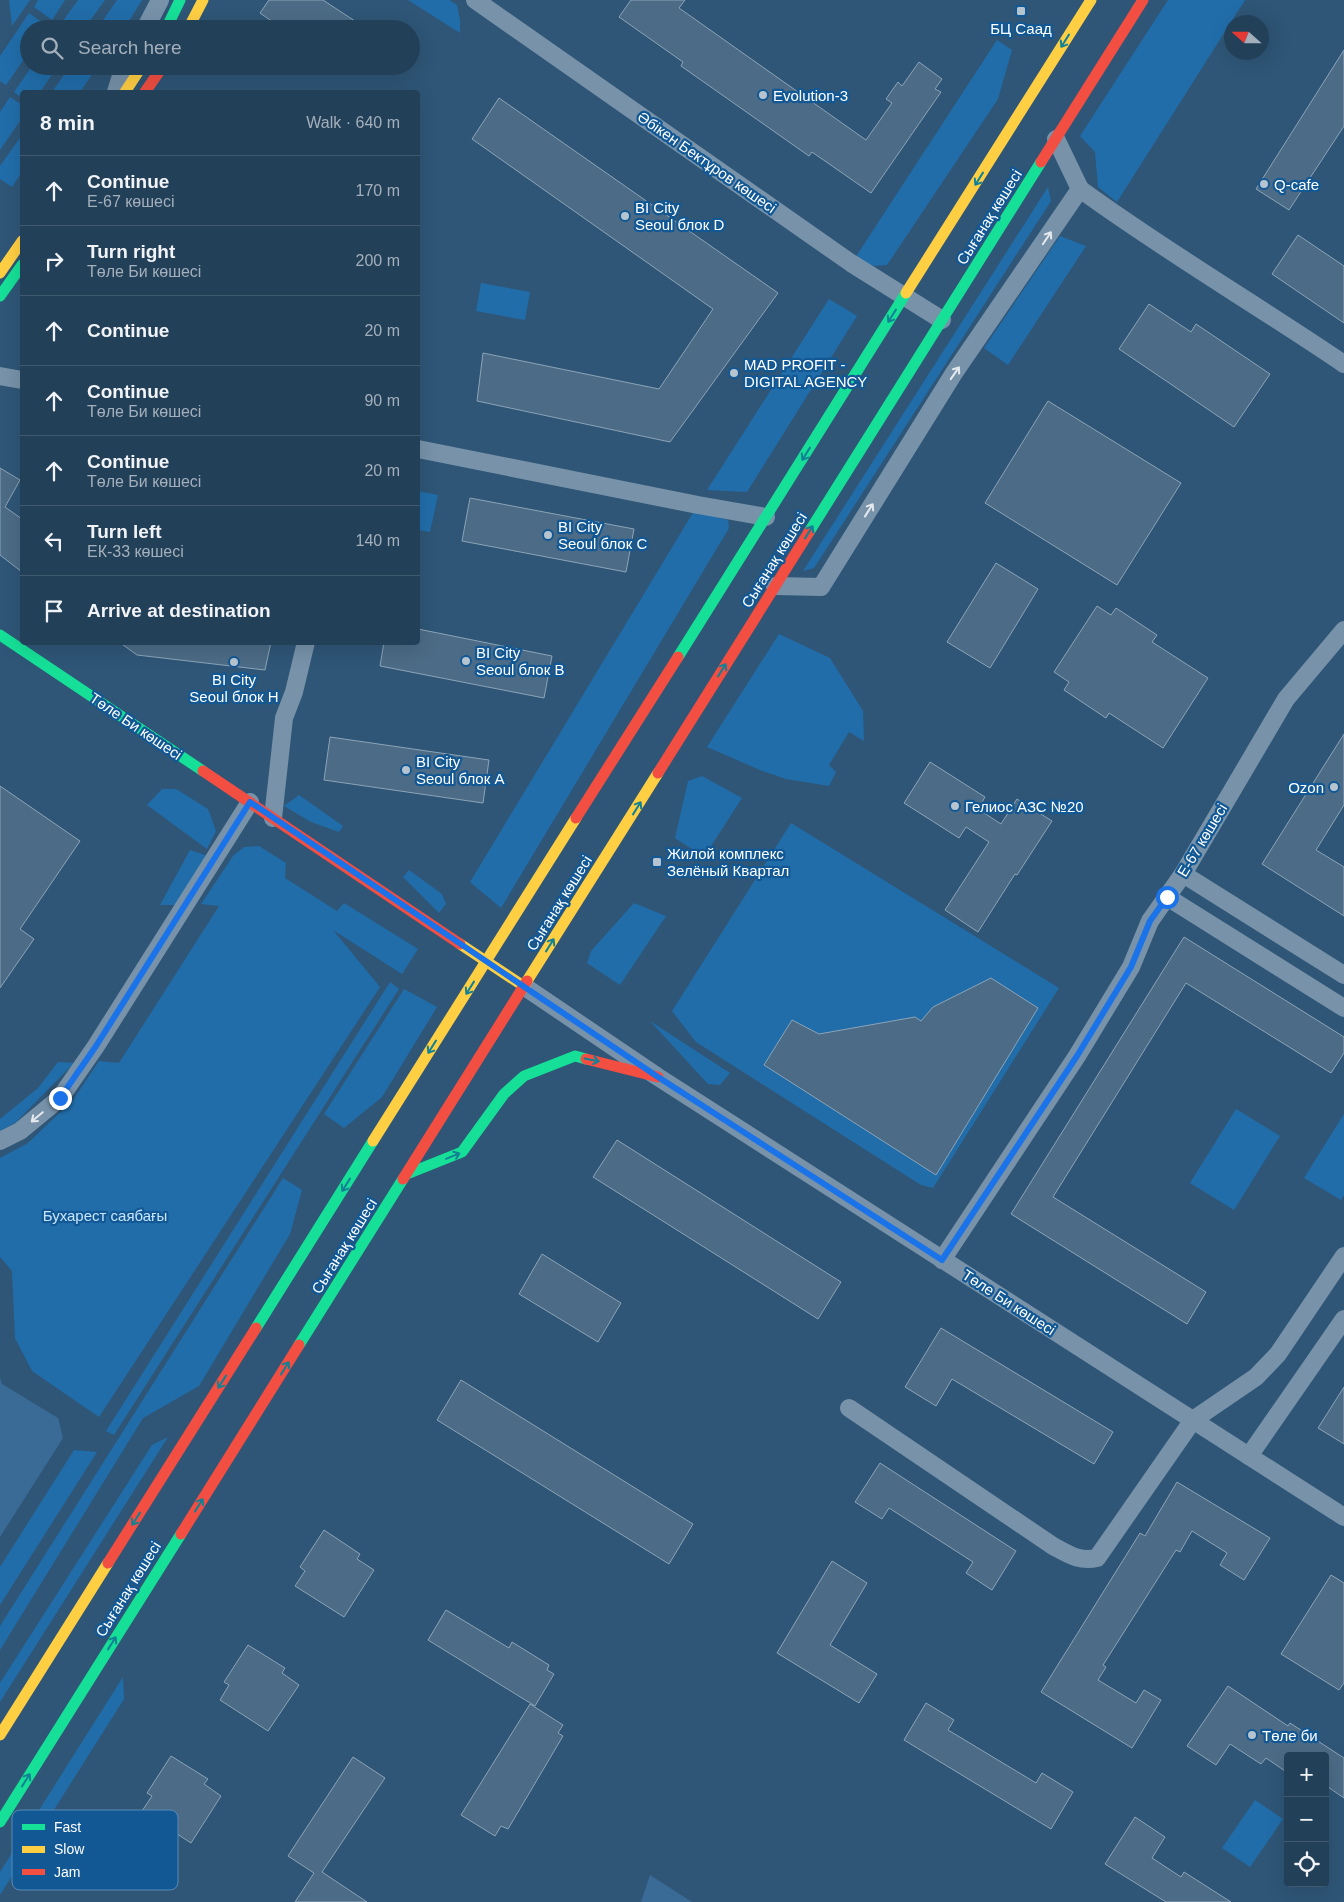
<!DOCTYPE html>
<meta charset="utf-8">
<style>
body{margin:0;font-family:Arial,sans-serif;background:#2b475f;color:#f1f3f6}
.controls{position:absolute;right:15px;bottom:15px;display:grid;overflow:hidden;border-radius:5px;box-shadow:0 5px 20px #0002}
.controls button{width:45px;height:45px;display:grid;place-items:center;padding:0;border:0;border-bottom:1px solid #40596f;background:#234059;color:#f1f3f6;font:25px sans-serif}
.compass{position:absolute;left:1224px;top:15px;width:45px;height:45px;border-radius:50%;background:#234059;box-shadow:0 5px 20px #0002;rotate:291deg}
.stop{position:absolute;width:15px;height:15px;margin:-11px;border:4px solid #1a73e8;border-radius:50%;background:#fff}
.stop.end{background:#1a73e8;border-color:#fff;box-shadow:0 1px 5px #0008}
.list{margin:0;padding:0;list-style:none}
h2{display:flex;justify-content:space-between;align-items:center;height:65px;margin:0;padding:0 20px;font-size:21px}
h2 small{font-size:16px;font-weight:400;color:#a3afba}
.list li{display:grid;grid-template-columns:32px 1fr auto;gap:15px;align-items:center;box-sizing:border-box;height:70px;padding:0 20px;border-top:1px solid #40596f}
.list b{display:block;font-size:19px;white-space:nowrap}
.list p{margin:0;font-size:16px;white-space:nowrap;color:#a3afba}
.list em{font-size:16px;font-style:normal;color:#a3afba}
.icon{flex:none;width:28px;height:28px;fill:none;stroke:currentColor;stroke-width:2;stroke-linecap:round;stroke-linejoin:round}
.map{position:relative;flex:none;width:1344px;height:1902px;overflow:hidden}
.search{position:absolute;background:#234059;box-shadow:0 5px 20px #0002;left:20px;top:20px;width:400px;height:55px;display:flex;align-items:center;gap:12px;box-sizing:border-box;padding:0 18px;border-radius:28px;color:#a3afba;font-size:19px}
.panel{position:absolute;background:#234059;box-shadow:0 5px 20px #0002;left:20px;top:90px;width:400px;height:555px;border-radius:5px}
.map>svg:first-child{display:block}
.green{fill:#216daa}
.water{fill:#396b96}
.building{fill:#4c6b86;stroke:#8ca4b7}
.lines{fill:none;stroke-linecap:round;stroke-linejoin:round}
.street{stroke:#7792a9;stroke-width:18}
.fast{stroke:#16e098;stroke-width:11}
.slow{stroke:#ffcf43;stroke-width:11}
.jam{stroke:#f24e42;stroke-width:11}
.oneway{stroke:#128196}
.oneway2{stroke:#e4e9ee}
.route{stroke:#1a73e8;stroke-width:6}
.poi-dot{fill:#b6c4cf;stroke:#115895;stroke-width:2}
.labels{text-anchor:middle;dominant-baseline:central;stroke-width:4.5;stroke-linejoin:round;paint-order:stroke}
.poi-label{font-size:15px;fill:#fff;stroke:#115895;text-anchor:start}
.street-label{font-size:15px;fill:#fff;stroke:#115895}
.park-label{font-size:15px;fill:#c7e5fe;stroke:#115895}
.key{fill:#115895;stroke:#588ab5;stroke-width:1}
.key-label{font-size:14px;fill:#fff}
</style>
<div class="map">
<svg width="1344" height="1902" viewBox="0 0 1344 1902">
<rect width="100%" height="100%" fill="#2f5677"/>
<g class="green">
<polygon points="9,0 30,0 12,26"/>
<polygon points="38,0 65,0 52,20 34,7"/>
<polygon points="78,0 105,0 84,29 65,29 60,25"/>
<polygon points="117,0 142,0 124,29 97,29"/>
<polygon points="408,0 449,0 457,5 460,20 460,33"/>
<polygon points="1168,0 1245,0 1117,202 1098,187 1095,152 1080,136"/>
<polygon points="29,13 47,26 45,29 29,29 29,52 6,85 0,81 0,56"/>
<polygon points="997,40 1012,50 998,99 887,265 873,266 855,258"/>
<polygon points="32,66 58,66 40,92 22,92 22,98 14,92"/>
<polygon points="70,66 98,66 80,92 52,92"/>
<polygon points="10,97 22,105 22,118 0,150 0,112"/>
<polygon points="22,135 22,172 12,187 0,179 0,166"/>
<polygon points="1048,187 1051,201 814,568 803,571"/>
<polygon points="1060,236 1086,246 1008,365 984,348"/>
<polygon points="481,283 530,292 525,320 476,311"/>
<polygon points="829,299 857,316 747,492 707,490"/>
<polygon points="418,491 438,495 430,532 418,530"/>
<polygon points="694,511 728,520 729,528 501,908 470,882"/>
<polygon points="779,634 830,658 863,711 864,741 849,732 829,765 836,772 829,786 786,779 760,770 707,747"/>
<polygon points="702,776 742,798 704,857 675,838 688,781"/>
<polygon points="162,789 176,789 208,809 216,831 207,849 147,805"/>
<polygon points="299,795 343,826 339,832 311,822 284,806"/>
<polygon points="791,823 1059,988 933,1188 921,1185 696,1042 672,1011"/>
<polygon points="259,846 286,863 285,878 337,911 344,903 418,949 402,974 333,930 380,987 99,1417 32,1371 15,1338 12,1271 0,1257 0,1158 28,1143 73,1100 99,1061 119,1063 219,906 201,904 233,856 244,847"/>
<polygon points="190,850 208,856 177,905 160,905"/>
<polygon points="409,870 442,894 446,904 439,913 403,877"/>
<polygon points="634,903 666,916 620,985 587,963 591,951"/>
<polygon points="390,982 399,989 114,1435 106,1431"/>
<polygon points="404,989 437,1007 382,1097 344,1128 324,1114"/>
<polygon points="650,1021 730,1073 720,1085 708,1084"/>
<polygon points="58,1062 74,1063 15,1123 0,1131 0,1119 38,1088"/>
<polygon points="1236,1109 1280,1136 1234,1210 1190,1183"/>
<polygon points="1344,1114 1344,1195 1341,1200 1304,1178"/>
<polygon points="283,1178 302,1190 290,1234 199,1386 143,1418 0,1650 0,1626"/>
<polygon points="168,1437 0,1702 0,1683 152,1445"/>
<polygon points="74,1450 97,1452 0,1605 0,1567"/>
<polygon points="123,1677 124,1699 0,1895 0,1872"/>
<polygon points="1255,1800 1283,1819 1250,1867 1222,1848"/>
</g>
<g class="water">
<polygon points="0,1377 2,1384 58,1418 63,1438 0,1537"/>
<polygon points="650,1875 692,1902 641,1902"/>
</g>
<g class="building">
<polygon points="269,0 323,0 367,29 283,29 260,13"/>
<polygon points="631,0 685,0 679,8 866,140 892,103 886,99 898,82 902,86 919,62 942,79 935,89 941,92 871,193 812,152 809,156 681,66 683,62 619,17"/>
<polygon points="1344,50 1344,126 1289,210 1256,189"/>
<polygon points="499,98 778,293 670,442 477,401 483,353 659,389 713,309 472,139"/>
<polygon points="1298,235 1344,266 1344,323 1272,274"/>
<polygon points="1149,304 1191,332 1196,324 1270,374 1234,427 1119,349"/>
<polygon points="1048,401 1181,483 1117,585 985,503"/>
<polygon points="0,468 20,480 5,507 22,519 22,572 0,555"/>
<polygon points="470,498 634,529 626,572 462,541"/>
<polygon points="996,563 1038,589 990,668 947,642"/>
<polygon points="1097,606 1111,615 1116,608 1157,635 1152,642 1208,678 1163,748 1109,713 1106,718 1064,690 1069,682 1054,672"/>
<polygon points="418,629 552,656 544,698 380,666 384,642 418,642"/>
<polygon points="119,642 271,642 265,670 137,655"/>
<polygon points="1344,734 1344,805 1316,850 1344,867 1344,916 1262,864"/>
<polygon points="330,737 489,760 483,803 324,780"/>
<polygon points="930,762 985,797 978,809 1001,824 1017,799 1052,821 1017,875 1015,874 978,932 945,910 989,842 966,827 959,838 904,803"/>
<polygon points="0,786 80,841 20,929 34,939 0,988"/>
<polygon points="1184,937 1344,1037 1344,1053 1331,1073 1186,983 1053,1197 1206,1292 1187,1324 1011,1214"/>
<polygon points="991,978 1038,1008 936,1175 764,1065 792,1020 819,1034 915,1017 921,1021 933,1007"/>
<polygon points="617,1140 841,1282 818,1319 593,1177"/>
<polygon points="542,1254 621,1303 598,1342 519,1294"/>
<polygon points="941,1328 1113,1432 1094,1464 952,1379 936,1406 905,1387"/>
<polygon points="461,1380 693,1524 669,1564 437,1420"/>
<polygon points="1344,1387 1344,1444 1318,1428"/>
<polygon points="880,1463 1016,1551 992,1590 966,1573 973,1562 889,1508 882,1519 855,1502"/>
<polygon points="1177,1482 1270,1538 1244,1580 1220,1565 1227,1553 1192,1531 1180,1552 1176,1550 1103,1665 1106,1667 1098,1680 1136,1703 1144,1690 1161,1700 1132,1748 1041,1692 1140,1533 1145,1536"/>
<polygon points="324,1530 360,1554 357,1559 374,1570 344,1617 295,1586 305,1571 300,1567"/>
<polygon points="832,1561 867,1583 830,1645 877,1674 859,1703 777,1653"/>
<polygon points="1331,1575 1344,1583 1344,1683 1339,1690 1281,1654"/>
<polygon points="446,1610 509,1648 512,1642 549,1665 547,1670 554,1674 535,1706 428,1640"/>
<polygon points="248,1645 285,1668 282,1673 299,1685 268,1731 220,1700 229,1685 224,1682"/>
<polygon points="1228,1686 1288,1726 1290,1723 1344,1758 1344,1798 1325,1785 1325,1756 1288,1756 1288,1773 1266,1758 1261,1764 1230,1744 1216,1765 1187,1746"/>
<polygon points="926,1703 954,1720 948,1730 1036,1783 1042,1773 1073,1792 1051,1829 904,1740"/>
<polygon points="530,1704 563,1725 558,1733 563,1736 508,1829 501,1826 495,1836 461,1815"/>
<polygon points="171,1756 208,1779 204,1784 221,1796 191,1843 142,1811 152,1796 147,1793"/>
<polygon points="353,1757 385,1778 322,1872 367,1902 295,1902 314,1873 288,1856"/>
<polygon points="1135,1817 1165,1837 1152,1858 1181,1877 1184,1872 1231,1902 1166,1902 1105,1864"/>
</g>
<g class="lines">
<g class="street">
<polyline points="475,0 851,263 942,320"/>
<polyline points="145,29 160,0"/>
<polyline points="116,92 124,66"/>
<path d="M1080 189C1165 251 1257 305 1344 364"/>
<polyline points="0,376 22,380"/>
<polyline points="418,449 698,505 766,517"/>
<polyline points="775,586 821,587 954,373 1080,189 1056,139"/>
<polyline points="273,818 284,718 294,692 306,642"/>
<polyline points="1183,874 1344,975"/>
<polyline points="1167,897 1344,1008"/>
<polyline points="525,987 658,1077 1344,1517"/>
<polyline points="0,1141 20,1131 60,1098 96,1046 250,802"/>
<polyline points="942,1260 1077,1056 1131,967 1150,921 1183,874 1286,699 1344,630"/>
<path d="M849 1408 1053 1546C1068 1554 1079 1562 1097 1558L1193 1420 1256 1377 1278 1354 1344 1256"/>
<polyline points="1249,1456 1344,1319"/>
</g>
<g class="fast">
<polyline points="166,29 180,0"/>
<polyline points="0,296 22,265"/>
<polyline points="809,532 1041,162"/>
<polyline points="0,635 203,771"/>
<polyline points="678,657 906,293"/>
<polyline points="407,1174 462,1152 504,1094 524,1076 575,1056 586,1059"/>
<polyline points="256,1328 373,1141"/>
<polyline points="299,1345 403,1179"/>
<polyline points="0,1822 181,1534"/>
</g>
<g class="slow">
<polyline points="188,29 203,0"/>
<polyline points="125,92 142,66"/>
<polyline points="0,273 22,241"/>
<polyline points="906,293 1091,0"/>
<polyline points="460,944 525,987"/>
<polyline points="527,981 658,773"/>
<polyline points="373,1141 576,818"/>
<polyline points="0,1735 108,1563"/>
</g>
<g class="jam">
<polyline points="145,92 163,66"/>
<polyline points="1041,162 1143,0"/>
<polyline points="203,771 460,944"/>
<polyline points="658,773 809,532"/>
<polyline points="576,818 678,657"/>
<polyline points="586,1059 658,1077"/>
<polyline points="403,1179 527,981"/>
<polyline points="181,1534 299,1345"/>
<polyline points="108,1563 256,1328"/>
</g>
</g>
<defs><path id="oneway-shaft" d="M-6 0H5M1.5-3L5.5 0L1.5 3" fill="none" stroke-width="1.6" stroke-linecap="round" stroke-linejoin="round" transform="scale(1.25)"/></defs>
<g class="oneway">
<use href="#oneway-shaft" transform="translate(1065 41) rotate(122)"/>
<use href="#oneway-shaft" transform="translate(979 179) rotate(122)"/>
<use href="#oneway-shaft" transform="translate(892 316) rotate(122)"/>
<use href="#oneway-shaft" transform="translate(806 454) rotate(122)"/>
<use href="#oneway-shaft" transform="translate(809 532) rotate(-58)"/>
<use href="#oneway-shaft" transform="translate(722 670) rotate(-58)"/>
<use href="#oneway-shaft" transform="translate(637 808) rotate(-58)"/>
<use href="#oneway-shaft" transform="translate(550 945) rotate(-58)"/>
<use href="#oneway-shaft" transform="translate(470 988) rotate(122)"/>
<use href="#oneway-shaft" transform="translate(432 1047) rotate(122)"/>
<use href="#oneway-shaft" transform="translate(592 1060) rotate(12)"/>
<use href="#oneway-shaft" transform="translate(453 1156) rotate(-22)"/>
<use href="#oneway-shaft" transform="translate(346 1185) rotate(122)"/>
<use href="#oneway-shaft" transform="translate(285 1368) rotate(-58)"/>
<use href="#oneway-shaft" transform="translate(222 1382) rotate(122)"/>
<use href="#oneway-shaft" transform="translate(199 1505) rotate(-58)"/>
<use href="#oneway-shaft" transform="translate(136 1519) rotate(122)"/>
<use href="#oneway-shaft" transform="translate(112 1643) rotate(-58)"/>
<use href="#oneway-shaft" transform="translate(26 1780) rotate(-58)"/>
</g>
<g class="oneway2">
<use href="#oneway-shaft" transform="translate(1047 238) rotate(-56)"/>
<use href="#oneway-shaft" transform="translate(955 373) rotate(-55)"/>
<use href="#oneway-shaft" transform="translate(869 510) rotate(-58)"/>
<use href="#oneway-shaft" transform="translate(37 1117) rotate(140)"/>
</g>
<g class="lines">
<polyline class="route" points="60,1098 96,1046 250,802 658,1077 942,1260 1077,1056 1131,967 1150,921 1167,897"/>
</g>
<g class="poi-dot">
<rect x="1016" y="6" width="10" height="10" rx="2.5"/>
<circle cx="763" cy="95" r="5"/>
<circle cx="1264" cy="184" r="5"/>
<circle cx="625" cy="216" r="5"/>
<circle cx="734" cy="373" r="5"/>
<circle cx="548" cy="535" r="5"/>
<circle cx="466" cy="661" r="5"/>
<circle cx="234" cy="662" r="5"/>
<circle cx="406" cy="770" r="5"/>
<circle cx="1334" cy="787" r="5"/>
<circle cx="955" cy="806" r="5"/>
<rect x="652" y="857" width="10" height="10" rx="2.5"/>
<circle cx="1252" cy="1735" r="5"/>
</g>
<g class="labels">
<g class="poi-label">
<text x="1021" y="28" text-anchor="middle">БЦ Саад</text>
<text x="773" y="95">Evolution-3</text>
<text x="1274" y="184">Q-cafe</text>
<text x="635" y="207">BI City<tspan x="635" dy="17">Seoul блок D</tspan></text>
<text x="744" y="364">MAD PROFIT -<tspan x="744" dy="17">DIGITAL AGENCY</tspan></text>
<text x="558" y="526">BI City<tspan x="558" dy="17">Seoul блок C</tspan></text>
<text x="476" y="652">BI City<tspan x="476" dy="17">Seoul блок B</tspan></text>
<text x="234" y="679" text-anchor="middle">BI City<tspan x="234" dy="17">Seoul блок H</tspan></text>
<text x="416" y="761">BI City<tspan x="416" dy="17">Seoul блок A</tspan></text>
<text x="1324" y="787" text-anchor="end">Ozon</text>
<text x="965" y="806">Гелиос АЗС №20</text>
<text x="667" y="853">Жилой комплекс<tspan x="667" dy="17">Зелёный Квартал</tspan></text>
<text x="1262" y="1735">Төле би</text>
</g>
<g class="street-label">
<text transform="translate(707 162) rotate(35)">Әбікен Бектұров көшесі</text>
<text transform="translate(989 217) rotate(-58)">Сығанақ көшесі</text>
<text transform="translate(774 560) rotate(-58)">Сығанақ көшесі</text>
<text transform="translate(136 726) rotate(34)">Төле Би көшесі</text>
<text transform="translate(1202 840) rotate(-59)">Е-67 көшесі</text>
<text transform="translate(559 903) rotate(-58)">Сығанақ көшесі</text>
<text transform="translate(344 1246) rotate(-58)">Сығанақ көшесі</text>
<text transform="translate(1009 1302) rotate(33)">Төле Би көшесі</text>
<text transform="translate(128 1589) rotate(-58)">Сығанақ көшесі</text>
</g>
<g class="park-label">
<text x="105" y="1215">Бухарест саябағы</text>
</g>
</g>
<rect x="12" y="1810" width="166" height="80" rx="8" class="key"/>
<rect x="22" y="1824" width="23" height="6" fill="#16e098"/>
<rect x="22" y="1846" width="23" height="7" fill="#ffcf43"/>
<rect x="22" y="1869" width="23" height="6" fill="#f24e42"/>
<g class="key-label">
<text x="54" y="1832">Fast</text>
<text x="54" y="1854">Slow</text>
<text x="54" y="1877">Jam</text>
</g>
</svg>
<div class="controls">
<button>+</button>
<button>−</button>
<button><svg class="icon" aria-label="locate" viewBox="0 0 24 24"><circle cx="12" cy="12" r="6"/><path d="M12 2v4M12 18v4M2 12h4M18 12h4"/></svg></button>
</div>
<svg class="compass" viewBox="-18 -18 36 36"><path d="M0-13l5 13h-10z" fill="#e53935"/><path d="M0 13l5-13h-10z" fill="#a3afba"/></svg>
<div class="stop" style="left:1167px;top:897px"></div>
<div class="stop end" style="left:60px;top:1098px"></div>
<div class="search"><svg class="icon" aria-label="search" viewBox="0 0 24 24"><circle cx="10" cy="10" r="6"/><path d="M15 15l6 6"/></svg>Search here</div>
<section class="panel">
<h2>8 min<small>Walk · 640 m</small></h2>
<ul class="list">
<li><svg class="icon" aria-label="ahead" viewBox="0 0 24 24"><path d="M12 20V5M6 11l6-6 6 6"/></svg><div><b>Continue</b><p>Е-67 көшесі</p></div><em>170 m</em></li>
<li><svg class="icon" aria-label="right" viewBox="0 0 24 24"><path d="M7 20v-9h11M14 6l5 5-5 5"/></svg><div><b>Turn right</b><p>Төле Би көшесі</p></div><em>200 m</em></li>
<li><svg class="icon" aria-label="ahead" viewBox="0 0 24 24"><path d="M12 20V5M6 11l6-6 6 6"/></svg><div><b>Continue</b></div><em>20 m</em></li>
<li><svg class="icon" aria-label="ahead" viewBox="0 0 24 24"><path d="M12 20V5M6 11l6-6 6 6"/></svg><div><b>Continue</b><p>Төле Би көшесі</p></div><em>90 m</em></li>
<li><svg class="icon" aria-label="ahead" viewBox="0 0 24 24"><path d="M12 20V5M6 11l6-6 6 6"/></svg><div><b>Continue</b><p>Төле Би көшесі</p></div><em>20 m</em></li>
<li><svg class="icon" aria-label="left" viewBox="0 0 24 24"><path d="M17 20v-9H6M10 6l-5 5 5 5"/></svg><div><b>Turn left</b><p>ЕК-33 көшесі</p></div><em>140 m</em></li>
<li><svg class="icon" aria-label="arrive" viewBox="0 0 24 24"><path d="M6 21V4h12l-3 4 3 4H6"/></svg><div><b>Arrive at destination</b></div></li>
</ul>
</section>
</div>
